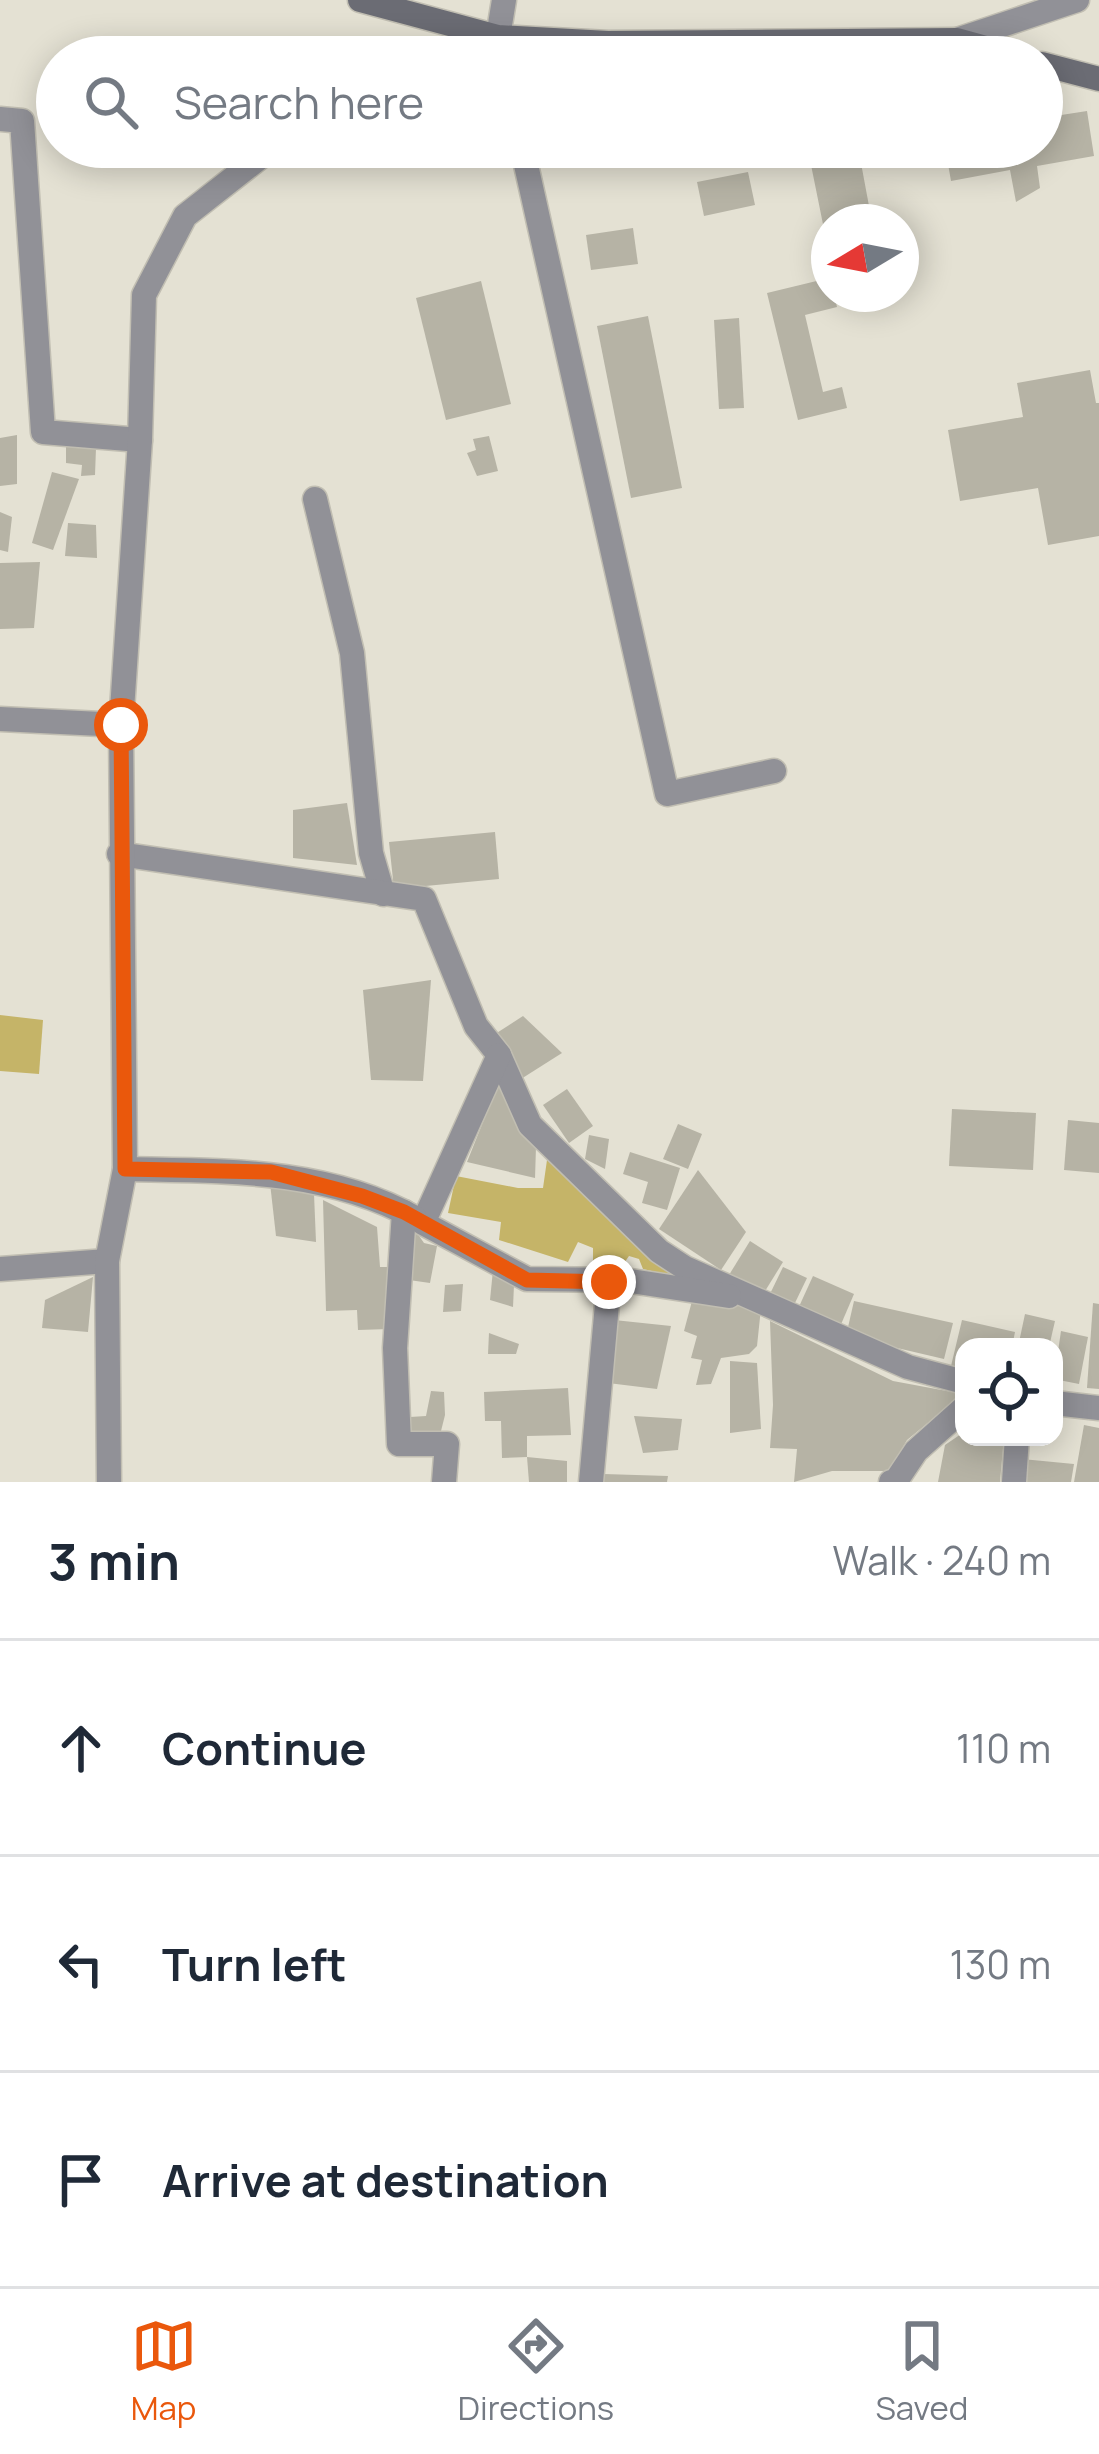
<!DOCTYPE html>
<meta charset="utf-8">
<style>
body{margin:0;font-family:Manrope,sans-serif;background:#f6f6f7;color:#1f2937}
.controls{position:absolute;right:36px;bottom:36px;display:grid;overflow:hidden;border-radius:24px;box-shadow:0 6px 30px #0003}
.controls button{width:108px;height:108px;display:grid;place-items:center;padding:0;border:0;border-bottom:3px solid #e0e1e3;background:#fff;color:#1f2937;font:60px sans-serif}
.compass{position:absolute;left:811px;top:204px;width:108px;height:108px;border-radius:50%;background:#fff;box-shadow:0 6px 30px #0003;rotate:260deg}
.stop{position:absolute;width:36px;height:36px;margin:-27px;border:9px solid #ea580c;border-radius:50%;background:#fff}
.stop.end{background:#ea580c;border-color:#fff;box-shadow:0 3px 12px #0008}
.list{margin:0;padding:0;list-style:none}
h2{display:flex;justify-content:space-between;align-items:center;height:156px;margin:0;padding:0 48px;font-size:51px}
h2 small{font-size:39px;font-weight:400;color:#747a83}
.list li{display:grid;grid-template-columns:78px 1fr auto;gap:36px;align-items:center;box-sizing:border-box;height:216px;padding:0 48px;border-top:3px solid #e0e1e3}
.list b{display:block;font-size:45px;white-space:nowrap}
.list em{font-size:39px;font-style:normal;color:#747a83}
.icon{flex:none;width:66px;height:66px;fill:none;stroke:currentColor;stroke-width:2;stroke-linecap:round;stroke-linejoin:round}
.map{position:relative;flex:none;width:1099px;height:1482px;overflow:hidden}
.search{position:absolute;background:#fff;box-shadow:0 6px 30px #0003;left:36px;right:36px;top:36px;height:132px;display:flex;align-items:center;gap:30px;box-sizing:border-box;padding:0 42px;border-radius:66px;color:#747a83;font-size:45px}
.sheet{height:804px;background:#fff}
nav{display:flex;justify-content:space-around;align-items:center;box-sizing:border-box;height:168px;border-top:3px solid #e0e1e3;background:#fff;font-size:33px;color:#747a83}
nav a{display:grid;justify-items:center;gap:6px}
nav .on{color:#ea580c}
.map>svg:first-child{display:block}
.green{fill:#c5b468}
.building{fill:#b6b3a5}
.lines{fill:none;stroke-linecap:round;stroke-linejoin:round}
.minor-casing{stroke:#c1beb2;stroke-width:27}
.tertiary-casing{stroke:#c1beb2;stroke-width:27}
.secondary-casing{stroke:#c1beb2;stroke-width:27}
.minor{stroke:#919197;stroke-width:24}
.tertiary{stroke:#919197;stroke-width:24}
.secondary{stroke:#6b6c74;stroke-width:24}
.route{stroke:#ea580c;stroke-width:15}
</style>
<div class="map">
<svg width="1099" height="1482" viewBox="0 0 1099 1482">
<rect width="100%" height="100%" fill="#e4e1d3"/>
<g class="green">
<polygon points="0,1015 43,1020 39,1074 0,1071"/>
<polygon points="547,1160 691,1280 643,1269 639,1259 629,1256 620,1269 593,1262 593,1248 578,1242 568,1262 499,1240 501,1222 448,1213 456,1176 518,1188 543,1188"/>
</g>
<g class="building">
<polygon points="1087,111 1094,156 1037,166 1040,188 1016,202 1010,170 951,181 945,147 1042,147 1042,118"/>
<polygon points="858,147 872,222 829,222 827,244 809,155"/>
<polygon points="748,172 755,205 704,216 697,182"/>
<polygon points="633,228 638,264 591,270 586,235"/>
<polygon points="829,278 829,294 834,294 837,307 805,315 823,392 842,387 847,408 798,420 767,293"/>
<polygon points="481,281 511,404 446,420 416,298"/>
<polygon points="648,316 682,488 631,498 597,326"/>
<polygon points="739,318 744,408 719,409 714,320"/>
<polygon points="1090,370 1096,403 1099,403 1099,536 1048,545 1038,488 960,501 948,430 1023,417 1017,383"/>
<polygon points="17,435 17,484 0,486 0,438"/>
<polygon points="489,436 498,471 477,476 467,453 476,450 473,439"/>
<polygon points="66,444 96,448 95,475 81,476 82,465 66,463"/>
<polygon points="52,472 79,479 53,550 32,543"/>
<polygon points="0,512 12,517 8,552 0,550"/>
<polygon points="68,523 96,525 97,558 65,556"/>
<polygon points="40,562 34,628 0,629 0,563"/>
<polygon points="347,803 357,865 293,858 293,810"/>
<polygon points="495,832 499,879 394,889 389,842"/>
<polygon points="431,980 423,1081 371,1080 363,990"/>
<polygon points="523,1016 562,1053 521,1079 492,1036"/>
<polygon points="501,1077 536,1146 535,1178 467,1162"/>
<polygon points="567,1089 593,1126 569,1143 543,1105"/>
<polygon points="952,1109 1036,1113 1033,1170 949,1166"/>
<polygon points="1068,1120 1099,1123 1099,1173 1064,1170"/>
<polygon points="678,1124 702,1134 688,1169 663,1159"/>
<polygon points="589,1135 609,1139 605,1169 585,1159"/>
<polygon points="630,1152 680,1168 667,1210 642,1203 648,1182 623,1174"/>
<polygon points="698,1170 746,1232 721,1270 659,1229"/>
<polygon points="270,1183 314,1194 316,1242 276,1236"/>
<polygon points="323,1200 377,1227 380,1267 387,1267 389,1329 358,1330 357,1310 326,1311"/>
<polygon points="415,1230 424,1243 437,1246 430,1283 409,1280"/>
<polygon points="750,1241 783,1262 762,1296 729,1275"/>
<polygon points="783,1267 807,1278 793,1307 769,1296"/>
<polygon points="493,1270 514,1285 513,1307 490,1300"/>
<polygon points="813,1276 854,1294 839,1329 797,1311"/>
<polygon points="93,1277 88,1332 42,1328 45,1300"/>
<polygon points="463,1284 461,1311 443,1312 445,1285"/>
<polygon points="692,1301 761,1308 757,1346 749,1354 721,1358 711,1384 696,1385 702,1360 691,1358 697,1336 684,1331"/>
<polygon points="854,1301 953,1323 944,1359 846,1336"/>
<polygon points="1093,1303 1099,1304 1099,1389 1087,1388"/>
<polygon points="1025,1314 1055,1321 1049,1347 1018,1347"/>
<polygon points="614,1320 671,1326 657,1389 608,1383"/>
<polygon points="962,1320 1015,1332 1012,1347 964,1347 964,1369 951,1366"/>
<polygon points="770,1321 893,1381 963,1394 907,1440 889,1471 832,1471 794,1482 797,1449 770,1448 773,1405"/>
<polygon points="1061,1331 1088,1337 1079,1384 1054,1379"/>
<polygon points="489,1333 519,1344 516,1354 488,1354"/>
<polygon points="730,1361 757,1363 761,1429 730,1433"/>
<polygon points="568,1388 571,1435 527,1436 527,1457 502,1458 501,1421 485,1421 484,1392"/>
<polygon points="431,1391 444,1392 445,1415 440,1435 408,1435 410,1417 426,1416"/>
<polygon points="634,1416 682,1419 678,1450 643,1453"/>
<polygon points="1084,1425 1099,1428 1099,1482 1074,1482"/>
<polygon points="964,1432 964,1437 1004,1437 1000,1482 938,1482 945,1445"/>
<polygon points="527,1457 567,1461 567,1482 529,1482"/>
<polygon points="1022,1459 1074,1464 1071,1482 1019,1482"/>
<polygon points="604,1474 668,1476 667,1482 604,1482"/>
</g>
<g class="lines">
<g class="minor-casing">
<g id="minor">
<polyline points="957,40 1077,0"/>
<polyline points="502,57 498,37 504,0"/>
<polyline points="0,119 22,121 43,432 140,440"/>
<polyline points="522,147 667,794 774,771"/>
<polyline points="315,499 352,653 371,853 383,894"/>
<polyline points="0,719 121,725"/>
<polyline points="119,854 424,899 476,1026 499,1055 530,1125 659,1251 685,1268 908,1367 964,1382"/>
<polyline points="499,1055 423,1223 527,1279 624,1280 729,1296"/>
<path d="M125 1169C222 1171 326 1168 415 1218"/>
<polyline points="404,1212 395,1348 399,1444 447,1444 444,1482"/>
<polyline points="0,1269 107,1261"/>
<polyline points="1054,1403 1099,1408"/>
<polyline points="591,1482 609,1282"/>
<polyline points="891,1482 896,1481 916,1451 964,1408"/>
<polyline points="1014,1482 1017,1437"/>
</g>
</g>
<g class="tertiary-casing">
<g id="tertiary">
<polyline points="469,57 498,37"/>
<polyline points="109,1482 107,1261 125,1169 121,725 140,440 144,295 185,216 273,147"/>
</g>
</g>
<g class="secondary-casing">
<g id="secondary">
<polyline points="360,0 498,37 608,43 957,40 1018,57"/>
<polyline points="1042,64 1099,79"/>
</g>
</g>
<use href="#minor" class="minor"/>
<use href="#tertiary" class="tertiary"/>
<use href="#secondary" class="secondary"/>
</g>
<g class="lines">
<polyline class="route" points="121,725 125,1169 271,1172 362,1196 404,1212 527,1280 609,1282"/>
</g>
</svg>
<div class="controls">
<button><svg class="icon" aria-label="locate" viewBox="0 0 24 24"><circle cx="12" cy="12" r="6"/><path d="M12 2v4M12 18v4M2 12h4M18 12h4"/></svg></button>
</div>
<svg class="compass" viewBox="-18 -18 36 36"><path d="M0-13l5 13h-10z" fill="#e53935"/><path d="M0 13l5-13h-10z" fill="#747a83"/></svg>
<div class="stop" style="left:121px;top:725px"></div>
<div class="stop end" style="left:609px;top:1282px"></div>
<div class="search"><svg class="icon" aria-label="search" viewBox="0 0 24 24"><circle cx="10" cy="10" r="6"/><path d="M15 15l6 6"/></svg>Search here</div>
</div>
<section class="sheet">
<h2>3 min<small>Walk · 240 m</small></h2>
<ul class="list">
<li><svg class="icon" aria-label="ahead" viewBox="0 0 24 24"><path d="M12 20V5M6 11l6-6 6 6"/></svg><div><b>Continue</b></div><em>110 m</em></li>
<li><svg class="icon" aria-label="left" viewBox="0 0 24 24"><path d="M17 20v-9H6M10 6l-5 5 5 5"/></svg><div><b>Turn left</b></div><em>130 m</em></li>
<li><svg class="icon" aria-label="arrive" viewBox="0 0 24 24"><path d="M6 21V4h12l-3 4 3 4H6"/></svg><div><b>Arrive at destination</b></div></li>
</ul>
</section>
<nav>
<a class="on"><svg class="icon" aria-label="map" viewBox="0 0 24 24"><path d="M3 6l6-2 6 2 6-2v14l-6 2-6-2-6 2zM9 4v14M15 6v14"/></svg>Map</a>
<a><svg class="icon" aria-label="directions" viewBox="0 0 24 24"><path d="M12 3l9 9-9 9-9-9zM9 14v-3h6M13 9l2 2-2 2"/></svg>Directions</a>
<a><svg class="icon" aria-label="saved" viewBox="0 0 24 24"><path d="M7 4h10v16l-5-4-5 4z"/></svg>Saved</a>
</nav>
